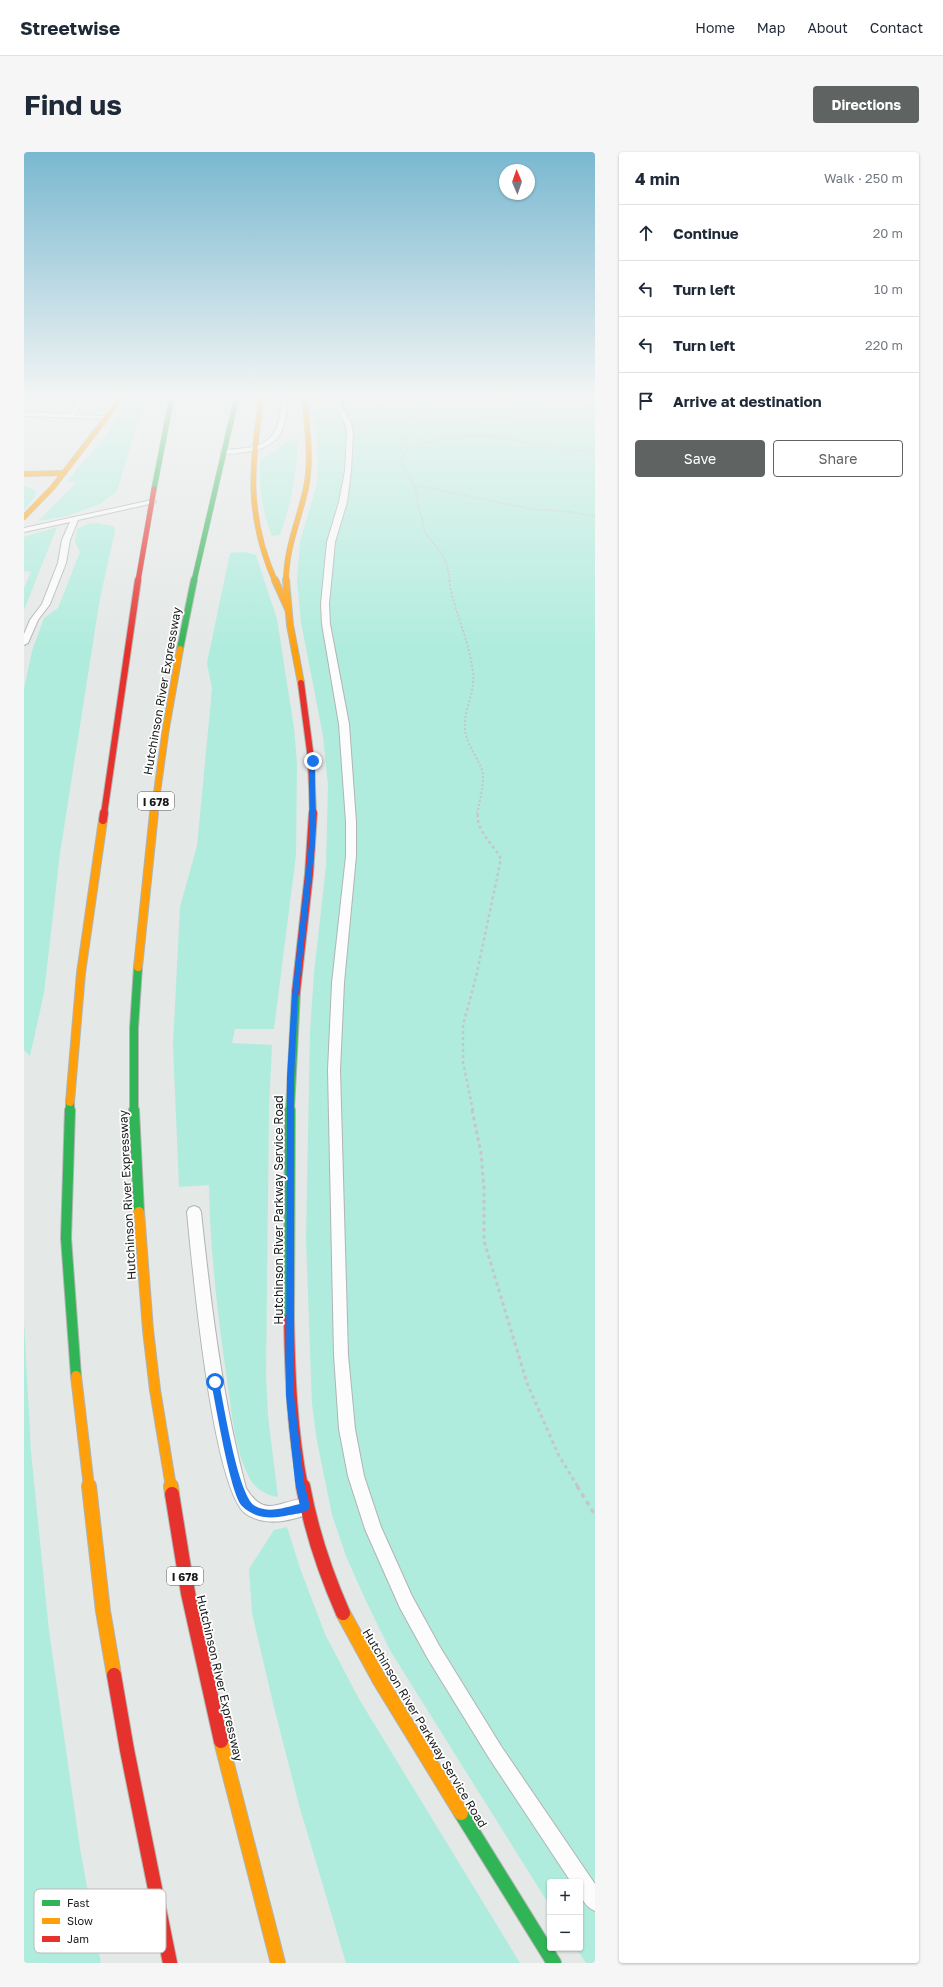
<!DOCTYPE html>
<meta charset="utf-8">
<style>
body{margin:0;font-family:"Golos Text",sans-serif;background:#f6f6f7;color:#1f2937}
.controls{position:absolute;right:12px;bottom:12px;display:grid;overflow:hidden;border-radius:4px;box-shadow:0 1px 3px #0004}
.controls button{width:36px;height:36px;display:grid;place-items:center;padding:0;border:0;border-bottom:1px solid #e0e1e3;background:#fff;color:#1f2937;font:20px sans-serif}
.compass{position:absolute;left:475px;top:12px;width:36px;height:36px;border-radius:50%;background:#fff;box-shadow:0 1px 3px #0004;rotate:358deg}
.stop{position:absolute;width:12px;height:12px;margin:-9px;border:3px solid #1a73e8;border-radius:50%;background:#fff}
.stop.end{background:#1a73e8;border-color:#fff;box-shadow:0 1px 4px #0008}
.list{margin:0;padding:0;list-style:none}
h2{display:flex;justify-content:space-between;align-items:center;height:52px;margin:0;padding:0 16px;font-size:17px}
h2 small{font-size:13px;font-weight:400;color:#747a83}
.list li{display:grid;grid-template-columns:26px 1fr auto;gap:12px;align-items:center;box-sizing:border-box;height:56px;padding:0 16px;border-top:1px solid #e0e1e3}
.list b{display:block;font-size:15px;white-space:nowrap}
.list em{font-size:13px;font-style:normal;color:#747a83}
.actions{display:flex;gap:8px;padding:12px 16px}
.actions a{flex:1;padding:9px 0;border:1px solid #5f6361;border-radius:4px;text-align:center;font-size:14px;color:#5f6361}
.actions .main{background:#5f6361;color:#fff}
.icon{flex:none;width:22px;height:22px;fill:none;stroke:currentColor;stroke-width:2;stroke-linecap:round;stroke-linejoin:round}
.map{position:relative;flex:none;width:571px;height:1811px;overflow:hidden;border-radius:4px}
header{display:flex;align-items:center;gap:24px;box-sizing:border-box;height:56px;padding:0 20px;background:#fff;border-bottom:1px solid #e0e1e3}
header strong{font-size:19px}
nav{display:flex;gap:22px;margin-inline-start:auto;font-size:14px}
.intro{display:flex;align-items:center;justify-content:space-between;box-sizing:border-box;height:96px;padding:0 24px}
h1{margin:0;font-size:28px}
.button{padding:10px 18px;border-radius:4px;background:#5f6361;color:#fff;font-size:14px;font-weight:700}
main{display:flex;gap:24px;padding:0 24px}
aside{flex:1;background:#fff;border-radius:4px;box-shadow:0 1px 3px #0004}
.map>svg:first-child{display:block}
.green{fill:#afecdd}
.water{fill:#73bdad}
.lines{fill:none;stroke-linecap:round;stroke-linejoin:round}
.lane-casing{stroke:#b1b4b3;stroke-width:2}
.fast-far4-casing{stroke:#b1b4b3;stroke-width:6}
.fast-far3-casing{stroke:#b1b4b3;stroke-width:8}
.fast-far2-casing{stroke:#b1b4b3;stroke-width:10}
.fast-far1-casing{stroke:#b1b4b3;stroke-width:12}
.fast-casing{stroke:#b1b4b3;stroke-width:16}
.slow-far4-casing{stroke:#b1b4b3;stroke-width:6}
.slow-far3-casing{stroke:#b1b4b3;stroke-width:8}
.slow-far2-casing{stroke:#b1b4b3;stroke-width:10}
.slow-far1-casing{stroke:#b1b4b3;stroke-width:12}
.slow-casing{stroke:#b1b4b3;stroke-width:16}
.jam-far4-casing{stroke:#b1b4b3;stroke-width:6}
.jam-far3-casing{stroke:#b1b4b3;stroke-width:8}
.jam-far2-casing{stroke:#b1b4b3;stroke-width:10}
.jam-far1-casing{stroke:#b1b4b3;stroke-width:12}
.jam-casing{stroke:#b1b4b3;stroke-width:16}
.path-far4{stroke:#c6c6c6;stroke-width:1.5;stroke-dasharray:1.5 1.5;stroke-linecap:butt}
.path-far3{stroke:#c6c6c6;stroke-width:2;stroke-dasharray:2 2;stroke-linecap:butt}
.path-far2{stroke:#c6c6c6;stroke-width:2.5;stroke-dasharray:3 3;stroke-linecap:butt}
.path-far1{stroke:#c6c6c6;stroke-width:3;stroke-dasharray:3.5 3.5;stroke-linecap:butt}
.path{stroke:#c6c6c6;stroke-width:3.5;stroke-dasharray:4.5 4.5;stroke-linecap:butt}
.lane{fill:#fbfcfb;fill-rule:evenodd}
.fast-far4{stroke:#30b455;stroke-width:5}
.fast-far3{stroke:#30b455;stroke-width:6}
.fast-far2{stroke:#30b455;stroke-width:8}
.fast-far1{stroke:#30b455;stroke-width:10}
.fast{stroke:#30b455;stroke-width:14}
.slow-far4{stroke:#ff9f0a;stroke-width:5}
.slow-far3{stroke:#ff9f0a;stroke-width:6}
.slow-far2{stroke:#ff9f0a;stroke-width:8}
.slow-far1{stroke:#ff9f0a;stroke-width:10}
.slow{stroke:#ff9f0a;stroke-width:14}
.jam-far4{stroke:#e5322d;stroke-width:5}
.jam-far3{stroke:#e5322d;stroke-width:6}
.jam-far2{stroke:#e5322d;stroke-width:8}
.jam-far1{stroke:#e5322d;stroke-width:10}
.jam{stroke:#e5322d;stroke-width:14}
.route{fill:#1a73e8}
.labels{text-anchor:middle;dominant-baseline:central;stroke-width:3.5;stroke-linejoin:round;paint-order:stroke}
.shield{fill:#fff;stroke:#5d5f5f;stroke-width:1}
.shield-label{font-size:11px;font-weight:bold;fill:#181b1a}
.street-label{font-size:12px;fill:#181b1a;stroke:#fff}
.key{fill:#fff;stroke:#babbba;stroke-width:1}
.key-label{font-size:11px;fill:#181b1a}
</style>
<header>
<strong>Streetwise</strong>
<nav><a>Home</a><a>Map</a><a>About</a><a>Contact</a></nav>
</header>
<div class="intro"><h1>Find us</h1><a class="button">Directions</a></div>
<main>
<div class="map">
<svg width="571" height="1811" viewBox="0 0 571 1811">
<rect width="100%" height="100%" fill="#e4e8e6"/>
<g class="green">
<polygon points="77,244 90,244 79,261 67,261"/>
<polygon points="108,244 122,244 93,339 76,352 43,364 14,369 52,331 43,329 81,285"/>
<polygon points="288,244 571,244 571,1811 562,1811 552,1796 556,1796 556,1730 526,1730 526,1754 367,1500 342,1449 322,1404 308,1363 293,1289 288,1252 282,1087 286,880 290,821 302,714 304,633 299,584 277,470 273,429 276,390 293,332 294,300 290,261 299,255 298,249 292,248"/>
<path d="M267 288 274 289C272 326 268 348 256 383L248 384C238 360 235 335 236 309Z"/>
<polygon points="0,334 11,338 12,344 0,358"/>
<polygon points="73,371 89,374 91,379 76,446 36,701 20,841 6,904 0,898 0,537 8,499 20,466 34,456 56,400 51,389 53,377 63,372"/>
<polygon points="33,375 0,458 0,436 7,420 0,419 0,385"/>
<path d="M220 400 232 403 253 467 270 576 273 611 272 703 250 877H211L208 891 248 893 245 957 242 1225 244 1264 254 1345C242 1343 231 1337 225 1325 211 1298 208 1264 204 1234 194 1167 186 1101 185 1033L155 1035 149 893 156 755 173 694 188 537 183 511 206 401Z"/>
<polygon points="0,1169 7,1300 25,1479 56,1696 77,1811 0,1811"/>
<polygon points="263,1375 277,1419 301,1482 335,1547 496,1811 322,1811 275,1653 249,1551 228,1461 225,1417 250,1378"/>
</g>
<path class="water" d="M373 244H421C406 252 388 250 373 244Z"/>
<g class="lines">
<g class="lane-casing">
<g id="lane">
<polygon points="58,244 64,244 51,263 83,264 85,265 85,267 0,264 0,260 45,262"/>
<path d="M257 244H263C263 277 257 295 222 300 214 301 205 303 197 301V299C206 297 215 297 224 296 254 291 257 270 257 244Z"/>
<path d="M311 244H317L318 255 327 271 329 280 327 319 323 350 311 390 305 452 306 472 325 572 332 670V704L320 831 316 918 324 1203 331 1277 340 1324 357 1375 388 1444 416 1495 477 1594 571 1732V1759C558 1753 556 1743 556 1730H547L465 1606 404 1507 376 1456 341 1377 324 1324 315 1277 310 1203 304 918 308 831 322 704V670L315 572 298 472 297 452 303 390 315 350 321 319 323 280 321 271 312 255Z"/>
<polygon points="128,348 132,350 130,351 54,368 46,388 42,411 26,452 14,468 4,491 0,493 0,482 6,468 18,452 34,411 38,388 46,370 0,380 0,376"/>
<path d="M170 1054 175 1056 177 1060C187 1153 198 1245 222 1336 244 1373 264 1340 287 1349L289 1355 287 1361C267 1369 241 1375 222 1362 188 1337 168 1110 163 1060L165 1056Z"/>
</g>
</g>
<g class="fast-far4-casing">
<g id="fast-far4">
<polyline points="130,337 148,244"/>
<polyline points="170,429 213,244"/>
</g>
</g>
<g class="fast-far3-casing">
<polyline id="fast-far3" points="156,497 170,428"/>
</g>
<g class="fast-far2-casing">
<g id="fast-far2">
<polyline points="46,959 46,950"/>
<polyline points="110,959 110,876 114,815"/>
<polyline points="266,959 272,840"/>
</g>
</g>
<g class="fast-far1-casing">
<g id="fast-far1">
<polyline points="46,958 42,1086 52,1224"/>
<polyline points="110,958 115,1060"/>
<polyline points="265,1166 266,958"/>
</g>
</g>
<g class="fast-casing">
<polyline id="fast" points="437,1661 530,1811"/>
</g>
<g class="slow-far4-casing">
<g id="slow-far4">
<path d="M238 244C227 313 222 363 251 429"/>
<polyline points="0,322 40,321"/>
<polyline points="0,365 29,335 99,244"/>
<path d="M262 429C262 396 275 368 282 336 288 306 283 275 280 244"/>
</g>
</g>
<g class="slow-far3-casing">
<g id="slow-far3">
<polyline points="251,428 264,457"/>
<polyline points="262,428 266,473 277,531"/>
<polyline points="130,662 142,576 156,497"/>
</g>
</g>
<g class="slow-far2-casing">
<g id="slow-far2">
<polyline points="114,815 130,661"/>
<polyline points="46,950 57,821 79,668"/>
</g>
</g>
<g class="slow-far1-casing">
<g id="slow-far1">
<polyline points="115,1060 124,1178 131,1238 147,1335"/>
<polyline points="52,1224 65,1335"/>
</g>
</g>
<g class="slow-casing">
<g id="slow">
<polyline points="65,1334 79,1459 90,1523"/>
<polyline points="147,1334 148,1342"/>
<polyline points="319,1461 355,1527 437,1661"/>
<polyline points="197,1589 254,1811"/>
</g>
</g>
<g class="jam-far4-casing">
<polyline id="jam-far4" points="114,429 130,337"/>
</g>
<g class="jam-far3-casing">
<g id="jam-far3">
<polyline points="277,531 287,607 289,662"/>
<polyline points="80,662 114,428"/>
</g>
</g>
<g class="jam-far2-casing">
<g id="jam-far2">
<polyline points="79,668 80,661"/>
<polyline points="272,840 285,722 289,661"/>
</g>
</g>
<g class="jam-far1-casing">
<path id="jam-far1" d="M265 1166C266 1223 268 1279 279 1335"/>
</g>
<g class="jam-casing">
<g id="jam">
<path d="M279 1334C287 1378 301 1420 319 1461"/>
<polyline points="148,1342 164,1441 197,1589"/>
<polyline points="90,1523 103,1598 146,1811"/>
</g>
</g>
<g class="path-far4">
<polyline points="337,244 359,256 390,266"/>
<polyline points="401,276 404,268"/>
<polyline points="397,291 399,285"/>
<path d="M384 296 381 291 390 266C424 269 460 267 495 263 520 260 545 254 571 253"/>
<polyline points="390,333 507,357 547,360 571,364"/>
<path d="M426 429 423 413 417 401 401 381 390 333 381 318 377 306 384 296C412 287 442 281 471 285 505 290 537 300 571 299"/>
</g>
<path class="path-far3" d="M425 428C430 459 445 488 449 520 452 540 439 558 441 577 442 594 457 608 459 623 460 633 455 652 453 662"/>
<path class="path-far2" d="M449 959 439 910V873L452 825 477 707C470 693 451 678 454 661"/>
<polyline class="path-far1" points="448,958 457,1001 460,1037 460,1089 503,1231 534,1302 554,1335"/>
<polyline class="path" points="553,1334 571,1363"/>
<use href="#lane" class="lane"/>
<use href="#fast-far4" class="fast-far4"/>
<use href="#fast-far3" class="fast-far3"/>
<use href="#fast-far2" class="fast-far2"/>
<use href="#fast-far1" class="fast-far1"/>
<use href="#fast" class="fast"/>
<use href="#slow-far4" class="slow-far4"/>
<use href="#slow-far3" class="slow-far3"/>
<use href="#slow-far2" class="slow-far2"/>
<use href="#slow-far1" class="slow-far1"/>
<use href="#slow" class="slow"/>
<use href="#jam-far4" class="jam-far4"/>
<use href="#jam-far3" class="jam-far3"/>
<use href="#jam-far2" class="jam-far2"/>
<use href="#jam-far1" class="jam-far1"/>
<use href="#jam" class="jam"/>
</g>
<linearGradient id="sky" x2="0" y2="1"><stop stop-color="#79b8d0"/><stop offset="0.49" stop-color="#f3f5f4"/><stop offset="1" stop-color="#f3f5f4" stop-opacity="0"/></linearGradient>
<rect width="571" height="498" fill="url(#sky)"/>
<path class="route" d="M289 608 291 609V692L274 844 270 925V1243L280 1330 286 1355C283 1362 268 1362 261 1364 246 1367 230 1366 218 1354 206 1341 192 1253 187 1230L191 1227 195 1230C200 1253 214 1344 231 1354 245 1362 262 1355 276 1352L271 1330 262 1243 263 925 268 844 285 692 286 609Z"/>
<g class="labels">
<g class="shield">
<rect x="114" y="640" width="36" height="18" rx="3"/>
<rect x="143" y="1415" width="36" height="18" rx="3"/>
</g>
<g class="shield-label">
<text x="132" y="649">I 678</text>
<text x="161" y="1424">I 678</text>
</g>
<g class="street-label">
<text transform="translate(138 539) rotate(-80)">Hutchinson River Expressway</text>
<text transform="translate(103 1043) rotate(-93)">Hutchinson River Expressway</text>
<text transform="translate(254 1058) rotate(-90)">Hutchinson River Parkway Service Road</text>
<text transform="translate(196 1526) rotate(77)">Hutchinson River Expressway</text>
<text transform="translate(401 1576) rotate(59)">Hutchinson River Parkway Service Road</text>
</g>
</g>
<rect x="10" y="1737" width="132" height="64" rx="6" class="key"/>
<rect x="18" y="1748" width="18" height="6" fill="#30b455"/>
<rect x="18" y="1766" width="18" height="6" fill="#ff9f0a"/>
<rect x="18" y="1784" width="18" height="6" fill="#e5322d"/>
<g class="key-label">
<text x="43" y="1755">Fast</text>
<text x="43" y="1773">Slow</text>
<text x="43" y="1791">Jam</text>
</g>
</svg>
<div class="controls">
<button>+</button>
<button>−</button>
</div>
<svg class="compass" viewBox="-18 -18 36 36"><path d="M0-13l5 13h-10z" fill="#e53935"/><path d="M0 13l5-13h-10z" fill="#747a83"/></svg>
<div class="stop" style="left:191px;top:1230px"></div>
<div class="stop end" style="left:289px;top:609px"></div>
</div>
<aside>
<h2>4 min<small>Walk · 250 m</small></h2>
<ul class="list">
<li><svg class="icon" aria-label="ahead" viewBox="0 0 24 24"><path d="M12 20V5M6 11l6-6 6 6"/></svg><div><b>Continue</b></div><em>20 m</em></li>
<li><svg class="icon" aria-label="left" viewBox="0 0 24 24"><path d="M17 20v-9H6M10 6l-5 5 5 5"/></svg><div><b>Turn left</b></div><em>10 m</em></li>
<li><svg class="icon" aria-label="left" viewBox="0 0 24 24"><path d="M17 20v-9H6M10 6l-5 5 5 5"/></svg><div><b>Turn left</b></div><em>220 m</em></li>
<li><svg class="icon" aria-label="arrive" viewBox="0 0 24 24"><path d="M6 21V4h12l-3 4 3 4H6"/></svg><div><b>Arrive at destination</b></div></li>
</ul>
<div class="actions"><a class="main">Save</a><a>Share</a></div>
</aside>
</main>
